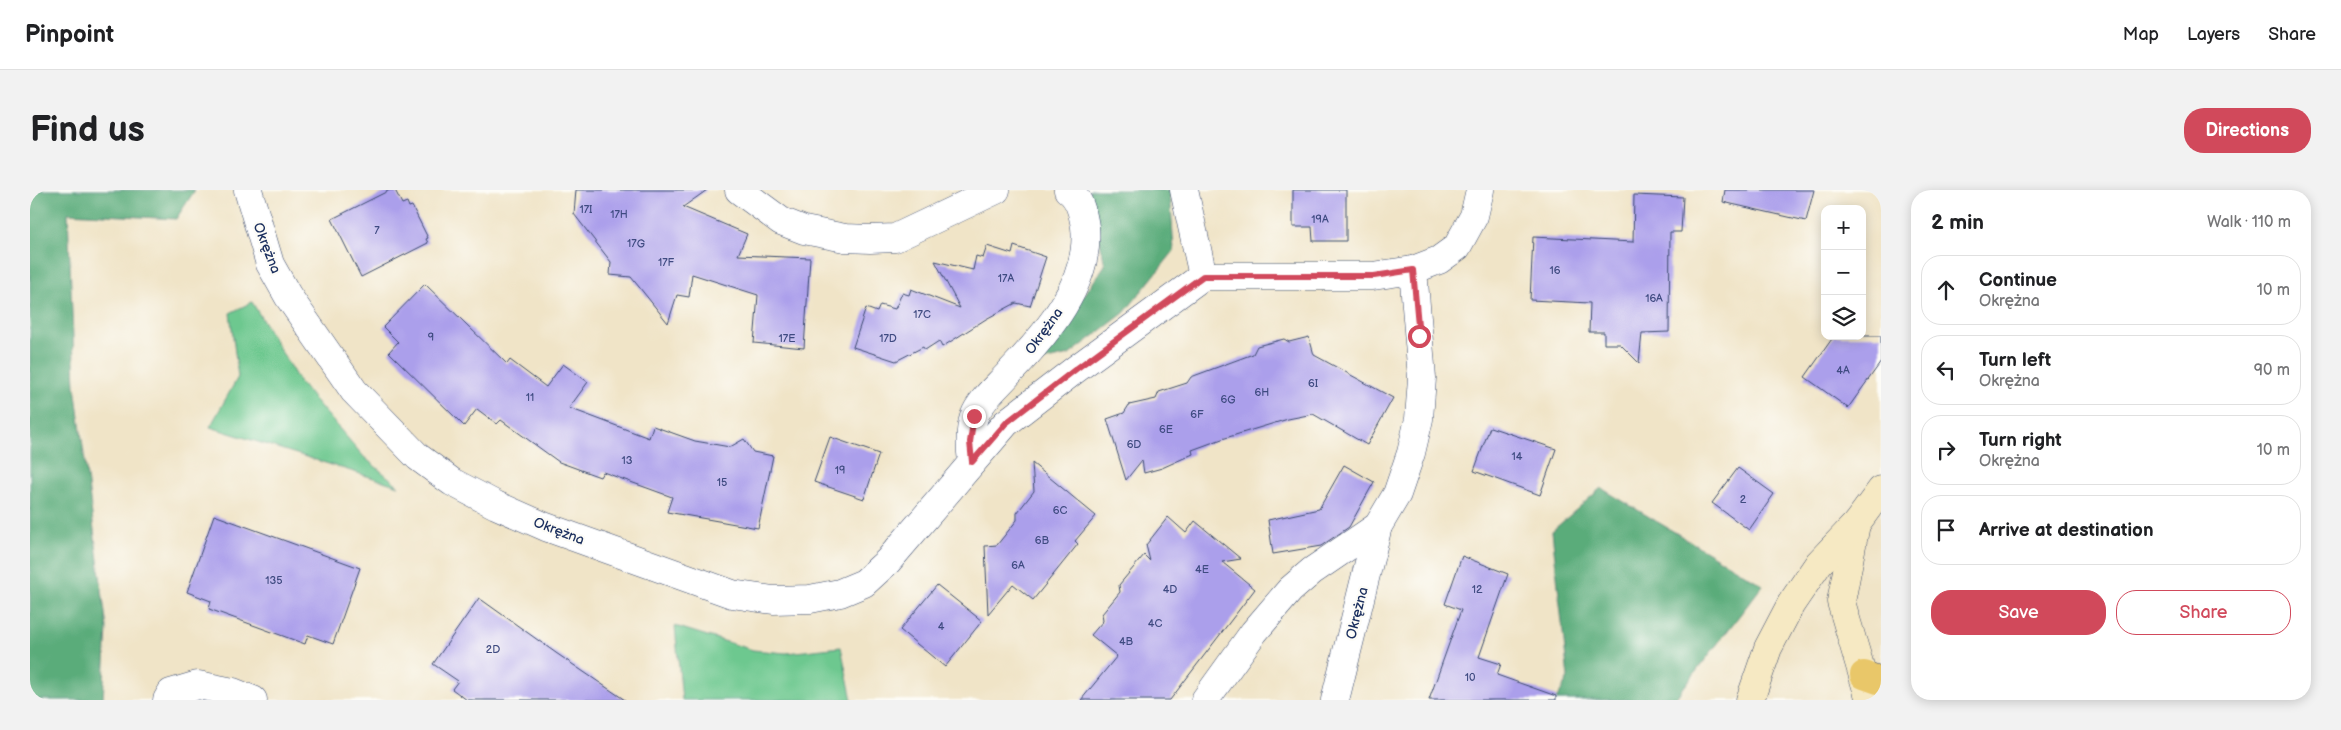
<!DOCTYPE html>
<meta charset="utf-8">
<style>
body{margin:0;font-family:"Balsamiq Sans",sans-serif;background:#f2f2f2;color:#202124}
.controls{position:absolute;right:15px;top:15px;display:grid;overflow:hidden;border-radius:10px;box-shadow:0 2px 12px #0003}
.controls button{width:45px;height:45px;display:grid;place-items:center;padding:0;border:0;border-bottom:1px solid #e0e0e0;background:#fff;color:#202124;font:25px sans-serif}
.stop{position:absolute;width:15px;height:15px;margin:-11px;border:4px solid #d1495b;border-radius:50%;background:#fff}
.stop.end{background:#d1495b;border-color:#fff;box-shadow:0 1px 5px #0008}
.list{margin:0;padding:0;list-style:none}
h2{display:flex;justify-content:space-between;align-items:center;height:65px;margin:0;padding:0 20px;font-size:21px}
h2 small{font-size:16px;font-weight:400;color:#757577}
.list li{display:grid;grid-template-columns:32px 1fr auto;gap:15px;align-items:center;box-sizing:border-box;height:70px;margin:0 10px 10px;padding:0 10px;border:1px solid #e0e0e0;border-radius:20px}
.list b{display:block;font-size:19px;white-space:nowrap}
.list p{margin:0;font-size:16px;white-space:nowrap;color:#757577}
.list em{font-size:16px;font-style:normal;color:#757577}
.actions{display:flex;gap:10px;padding:15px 20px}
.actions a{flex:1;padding:11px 0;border:1px solid #d1495b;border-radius:20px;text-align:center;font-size:18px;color:#d1495b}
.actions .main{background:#d1495b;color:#fff}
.icon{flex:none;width:28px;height:28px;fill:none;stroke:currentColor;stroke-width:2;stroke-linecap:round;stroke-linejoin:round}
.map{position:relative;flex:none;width:1851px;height:510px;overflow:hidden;border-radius:20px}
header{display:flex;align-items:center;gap:30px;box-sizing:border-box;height:70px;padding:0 25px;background:#fff;border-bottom:1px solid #e0e0e0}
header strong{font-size:24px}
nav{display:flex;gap:28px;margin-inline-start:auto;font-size:18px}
.intro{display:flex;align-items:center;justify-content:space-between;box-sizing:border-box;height:120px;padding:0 30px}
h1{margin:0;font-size:35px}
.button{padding:12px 22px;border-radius:20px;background:#d1495b;color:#fff;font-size:18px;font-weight:700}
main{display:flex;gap:30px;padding:0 30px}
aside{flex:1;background:#fff;border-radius:20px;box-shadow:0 2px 12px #0003}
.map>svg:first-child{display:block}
.green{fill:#6dc88f;stroke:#447c76}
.forest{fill:#5aac7a;stroke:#3a6e6c}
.building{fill:#ab9feb}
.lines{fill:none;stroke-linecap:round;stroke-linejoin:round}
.minor-casing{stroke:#3b4a6e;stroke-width:29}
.secondary-casing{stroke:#3b4a6e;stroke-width:29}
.primary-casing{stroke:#3b4a6e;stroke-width:29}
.minor{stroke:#fff;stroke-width:28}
.secondary{stroke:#f6e9c3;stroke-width:28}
.primary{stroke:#e9c769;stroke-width:28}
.route{stroke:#d1495b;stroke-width:6}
.labels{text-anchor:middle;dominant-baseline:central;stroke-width:4.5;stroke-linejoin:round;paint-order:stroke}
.number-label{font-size:11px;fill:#3f4b81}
.street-label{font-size:14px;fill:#1b2f5e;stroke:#fdfcf7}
</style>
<header>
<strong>Pinpoint</strong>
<nav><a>Map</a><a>Layers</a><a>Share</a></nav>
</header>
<div class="intro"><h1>Find us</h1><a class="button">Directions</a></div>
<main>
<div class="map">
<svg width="1851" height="510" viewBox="0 0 1851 510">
<rect width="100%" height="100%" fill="#fdfcf7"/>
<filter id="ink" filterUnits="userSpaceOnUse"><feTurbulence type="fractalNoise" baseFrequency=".02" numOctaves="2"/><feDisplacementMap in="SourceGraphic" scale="10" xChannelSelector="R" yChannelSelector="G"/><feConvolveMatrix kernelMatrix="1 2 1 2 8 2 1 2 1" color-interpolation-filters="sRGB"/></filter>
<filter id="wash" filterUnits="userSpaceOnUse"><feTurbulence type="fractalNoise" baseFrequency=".0096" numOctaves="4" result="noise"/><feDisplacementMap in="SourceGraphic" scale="20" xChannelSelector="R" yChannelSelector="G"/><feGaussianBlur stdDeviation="1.12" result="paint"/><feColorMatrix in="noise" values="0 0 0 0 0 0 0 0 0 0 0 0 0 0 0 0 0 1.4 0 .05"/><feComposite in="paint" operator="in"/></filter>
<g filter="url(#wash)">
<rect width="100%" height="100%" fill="#f0e4c7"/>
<g class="green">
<polygon points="222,112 270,193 334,267 369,296 180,237 208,187 200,123"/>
<polygon points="645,436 723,460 756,463 811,457 822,510 652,510"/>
</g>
<g class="forest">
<polygon points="0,0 165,0 146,29 38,23 45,196 77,438 73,510 0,510"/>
<polygon points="1059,0 1140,0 1144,61 1094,123 1039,165 1008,172 1075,75"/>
<polygon points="1571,298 1733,395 1644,510 1526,510 1538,488 1522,341"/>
</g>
<g id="blocks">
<g class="building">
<polygon points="360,0 365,0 372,14 377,12 379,17 382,16 398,48 396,49 398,53 331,87 302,29"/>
<polygon points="546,0 677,0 653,17 717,44 708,65 780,68 774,158 724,153 728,105 662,84 659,107 647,105 638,133 601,87 580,85 581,72 544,24"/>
<polygon points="1263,0 1316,0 1316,51 1283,51 1282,37 1263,37"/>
<polygon points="1695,0 1784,0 1776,31 1693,12"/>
<polygon points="1604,5 1653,7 1651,42 1640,42 1639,142 1612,143 1609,173 1590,154 1574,154 1574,142 1559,142 1560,113 1500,110 1503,47 1603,52"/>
<polygon points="957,56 982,64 984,56 1016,67 1000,116 986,113 956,129 912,157 909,151 895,160 893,157 866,171 823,157 836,118 847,122 850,115 865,119 872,103 879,105 881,99 930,118 905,71 943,80 946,66 953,68"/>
<polygon points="395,94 477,174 480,170 516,197 533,174 558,192 539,218 619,248 623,236 665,251 700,257 714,249 723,262 743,266 728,338 637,322 642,307 573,282 570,287 529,272 471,230 467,234 447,219 434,236 359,162 368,152 353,137"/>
<polygon points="1804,146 1851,146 1851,172 1818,218 1775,187"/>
<polygon points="1279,147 1284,165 1363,208 1337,255 1283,224 1258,229 1192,249 1162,260 1163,264 1132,278 1114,283 1112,270 1096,290 1077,229 1094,223 1099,215 1126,209 1129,202 1157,193 1161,187 1223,164 1227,156 1254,149 1259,152"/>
<polygon points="1460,237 1526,259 1510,305 1444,281"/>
<polygon points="800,247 849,264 834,309 784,292"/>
<polygon points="1002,273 1066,326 1045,351 1048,354 1003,410 983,394 958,424 955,356 967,355 987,330 987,323 1004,301"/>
<polygon points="1314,275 1344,292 1319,337 1291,356 1243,364 1238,330 1289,319"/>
<polygon points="1708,278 1744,304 1719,340 1682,313"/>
<polygon points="184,325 330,378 303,454 278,445 275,454 179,419 181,411 157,402"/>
<polygon points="1138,327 1156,343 1165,331 1211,369 1192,372 1225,399 1140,510 1051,510 1087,466 1061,445 1073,431 1072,424 1090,402 1089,395 1114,365 1120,371 1116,355"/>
<polygon points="1432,366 1478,384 1449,467 1471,474 1467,485 1526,506 1526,510 1399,510 1431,420 1415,414"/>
<polygon points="907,395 952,431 915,477 870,440"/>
<polygon points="449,408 526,463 595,510 437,510 422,499 428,491 403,474"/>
</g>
</g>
</g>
<g filter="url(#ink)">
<use href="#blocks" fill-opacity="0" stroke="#3b4a6e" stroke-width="1"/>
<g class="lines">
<g class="minor-casing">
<g id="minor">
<polyline points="218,0 240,74 258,106 324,201 388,267 422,292 466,315 516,337 702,404 743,410 780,409 810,403 834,393 858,371 976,233 1046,179 1173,86 1343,86 1383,80 1409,70 1427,57 1444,26 1450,0"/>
<polyline points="709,0 751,31 774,40 815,48 840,49 865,48 966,0"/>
<polyline points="1154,0 1173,86"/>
<path d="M942 272C940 257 939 241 944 227 950 210 969 195 980 182 1016 145 1061 92 1055 37 1053 24 1050 8 1038 0"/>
<polyline points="137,510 141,503 168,495 203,502 223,510"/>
<polyline points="1175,510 1224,442 1260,400 1282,381 1348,336 1367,304 1381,263 1389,229 1392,188 1383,80"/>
<polyline points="1305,510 1348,336"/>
</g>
</g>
<g class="secondary-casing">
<g id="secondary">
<polyline points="1826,334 1811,412 1840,510"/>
<polyline points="1720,510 1738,458 1761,414 1789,373 1826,334 1851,300"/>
</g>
</g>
<g class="primary-casing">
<polyline id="primary" points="1834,485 1851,491"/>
</g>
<use href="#minor" class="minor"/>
<use href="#secondary" class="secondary"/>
<use href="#primary" class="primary"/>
</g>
</g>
<g class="lines" filter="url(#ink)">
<polyline class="route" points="944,226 940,252 942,272 976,233 1046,179 1173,86 1344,86 1383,80 1389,146"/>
</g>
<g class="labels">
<g class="number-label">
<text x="556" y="19">17I</text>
<text x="589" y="24">17H</text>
<text x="1290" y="29">19A</text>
<text x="347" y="40">7</text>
<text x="606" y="53">17G</text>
<text x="636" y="72">17F</text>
<text x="1525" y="80">16</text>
<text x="976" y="88">17A</text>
<text x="1624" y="108">16A</text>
<text x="892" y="124">17C</text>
<text x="401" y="147">9</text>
<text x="757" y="148">17E</text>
<text x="858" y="148">17D</text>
<text x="1813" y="180">4A</text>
<text x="1283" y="193">6I</text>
<text x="1232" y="202">6H</text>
<text x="500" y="207">11</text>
<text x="1198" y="209">6G</text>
<text x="1167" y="224">6F</text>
<text x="1136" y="239">6E</text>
<text x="1104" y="254">6D</text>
<text x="1487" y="266">14</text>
<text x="597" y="270">13</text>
<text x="810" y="280">19</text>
<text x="692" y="292">15</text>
<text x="1713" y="309">2</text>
<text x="1030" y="320">6C</text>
<text x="1012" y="350">6B</text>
<text x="988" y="375">6A</text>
<text x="1172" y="379">4E</text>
<text x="244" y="390">135</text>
<text x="1140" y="399">4D</text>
<text x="1447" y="399">12</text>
<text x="1125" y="433">4C</text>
<text x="911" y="436">4</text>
<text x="1096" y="451">4B</text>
<text x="463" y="459">2D</text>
<text x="1440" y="487">10</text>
</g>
<g class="street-label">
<text transform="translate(237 58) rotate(69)">Okrężna</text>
<text transform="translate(1014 141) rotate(-54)">Okrężna</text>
<text transform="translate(529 341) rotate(21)">Okrężna</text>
<text transform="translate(1327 423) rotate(-76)">Okrężna</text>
</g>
</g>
</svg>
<div class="controls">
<button>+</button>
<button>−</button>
<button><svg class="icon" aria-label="layers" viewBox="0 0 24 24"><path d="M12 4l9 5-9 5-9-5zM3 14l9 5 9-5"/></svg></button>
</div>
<div class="stop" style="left:1389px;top:146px"></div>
<div class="stop end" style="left:944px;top:226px"></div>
</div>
<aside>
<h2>2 min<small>Walk · 110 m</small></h2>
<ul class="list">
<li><svg class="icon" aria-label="ahead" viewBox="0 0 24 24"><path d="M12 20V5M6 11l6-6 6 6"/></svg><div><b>Continue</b><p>Okrężna</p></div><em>10 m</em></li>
<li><svg class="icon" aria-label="left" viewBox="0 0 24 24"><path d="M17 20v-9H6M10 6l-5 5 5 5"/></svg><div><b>Turn left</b><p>Okrężna</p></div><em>90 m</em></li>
<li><svg class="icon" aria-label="right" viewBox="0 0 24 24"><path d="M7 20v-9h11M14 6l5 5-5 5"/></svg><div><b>Turn right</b><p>Okrężna</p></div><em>10 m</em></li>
<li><svg class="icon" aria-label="arrive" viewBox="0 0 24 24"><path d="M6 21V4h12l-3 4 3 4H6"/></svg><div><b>Arrive at destination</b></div></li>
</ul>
<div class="actions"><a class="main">Save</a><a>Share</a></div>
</aside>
</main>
